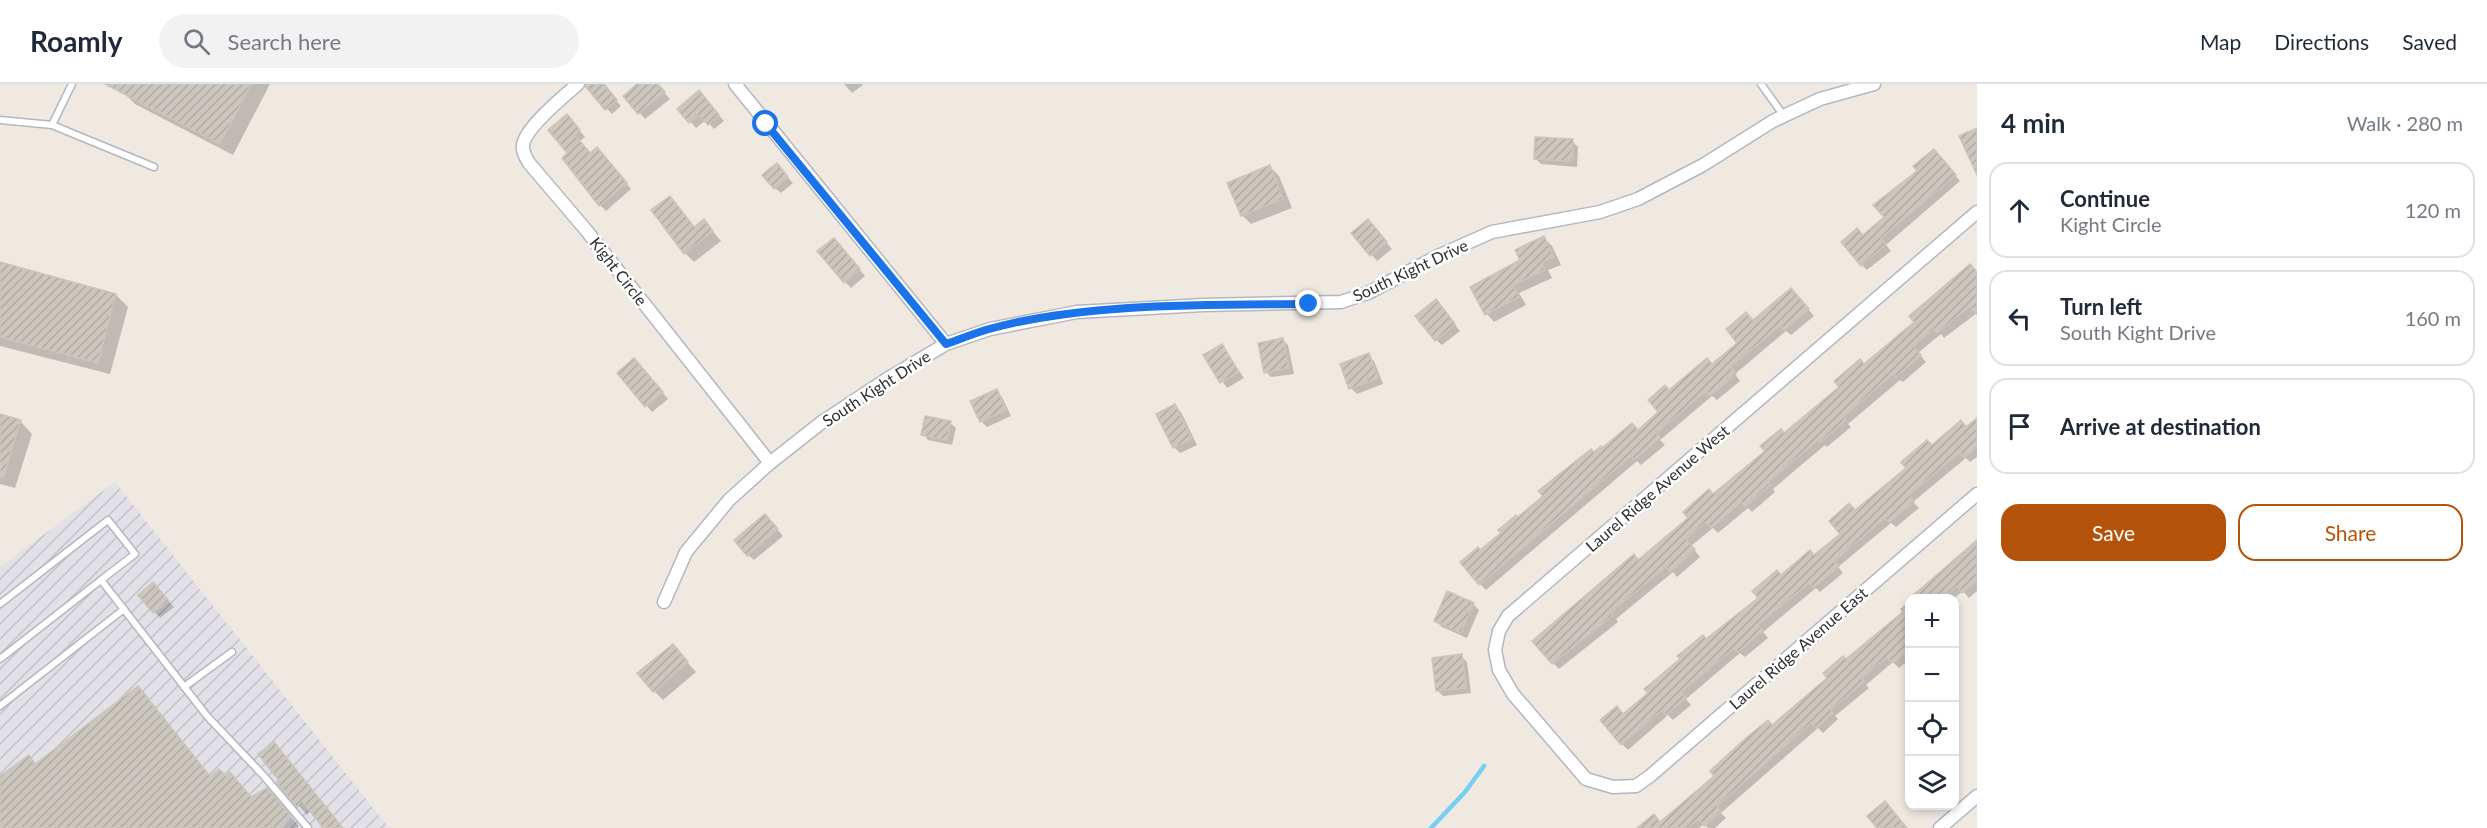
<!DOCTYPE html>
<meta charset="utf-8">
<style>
body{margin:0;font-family:Lato,sans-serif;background:#f2f2f3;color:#1f2937}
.controls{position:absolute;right:18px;bottom:18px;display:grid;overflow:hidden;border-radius:12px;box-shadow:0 3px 9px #0003}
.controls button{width:54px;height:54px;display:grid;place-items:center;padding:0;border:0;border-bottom:2px solid #e0e1e3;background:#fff;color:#1f2937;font:30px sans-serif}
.stop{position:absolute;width:18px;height:18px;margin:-14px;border:4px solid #1a73e8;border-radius:50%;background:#fff}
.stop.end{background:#1a73e8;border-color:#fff;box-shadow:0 2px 6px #0008}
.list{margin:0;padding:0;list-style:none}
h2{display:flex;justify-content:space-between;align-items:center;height:78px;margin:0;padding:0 24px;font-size:26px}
h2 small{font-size:20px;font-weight:400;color:#747a83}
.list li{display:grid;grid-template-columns:39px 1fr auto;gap:18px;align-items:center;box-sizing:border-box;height:96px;margin:0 12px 12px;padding:0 12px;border:2px solid #e0e1e3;border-radius:18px}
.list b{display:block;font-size:22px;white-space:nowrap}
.list p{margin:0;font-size:20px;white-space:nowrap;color:#747a83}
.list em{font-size:20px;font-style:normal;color:#747a83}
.actions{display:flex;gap:12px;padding:18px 24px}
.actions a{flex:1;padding:14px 0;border:2px solid #b45309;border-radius:18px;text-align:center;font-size:21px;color:#b45309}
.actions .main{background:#b45309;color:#fff}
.icon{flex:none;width:33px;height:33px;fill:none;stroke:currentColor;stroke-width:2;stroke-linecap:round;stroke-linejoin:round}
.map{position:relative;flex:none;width:1977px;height:744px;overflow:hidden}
header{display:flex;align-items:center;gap:36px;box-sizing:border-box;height:84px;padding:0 30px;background:#fff;border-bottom:2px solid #e0e1e3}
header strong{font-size:28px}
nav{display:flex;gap:33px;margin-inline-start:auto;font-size:21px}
.search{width:420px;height:54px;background:#f2f2f3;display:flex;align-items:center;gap:15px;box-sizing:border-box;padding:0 21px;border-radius:33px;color:#747a83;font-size:22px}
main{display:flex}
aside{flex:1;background:#fff}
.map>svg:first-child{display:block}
.industrial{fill:url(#industrial-furrows)}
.shadow{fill:#0003}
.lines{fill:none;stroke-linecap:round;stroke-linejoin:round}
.stream{stroke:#75cff0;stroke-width:4.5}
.building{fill:url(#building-hatch);stroke:#cbc5ba;stroke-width:1.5}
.lane-casing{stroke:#b4b7c1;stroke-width:9}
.street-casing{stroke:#b4b7c1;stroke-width:15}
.lane{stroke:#fff;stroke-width:6}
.street{stroke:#fff;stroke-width:12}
.route{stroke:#1a73e8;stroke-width:8}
.labels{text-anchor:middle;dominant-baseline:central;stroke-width:5;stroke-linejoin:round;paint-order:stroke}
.street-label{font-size:16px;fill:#2e2e2e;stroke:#fff}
</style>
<header>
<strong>Roamly</strong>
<div class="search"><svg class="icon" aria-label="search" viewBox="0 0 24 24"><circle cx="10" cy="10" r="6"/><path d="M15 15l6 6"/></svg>Search here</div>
<nav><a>Map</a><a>Directions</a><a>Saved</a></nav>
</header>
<main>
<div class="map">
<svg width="1977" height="744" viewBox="0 0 1977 744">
<defs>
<pattern id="industrial-furrows" width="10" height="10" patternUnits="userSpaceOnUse" patternTransform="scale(1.5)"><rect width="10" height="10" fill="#e3e1e8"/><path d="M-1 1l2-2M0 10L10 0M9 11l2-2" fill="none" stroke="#c3c1c7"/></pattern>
<pattern id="building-hatch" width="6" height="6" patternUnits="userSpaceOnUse" patternTransform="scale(1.5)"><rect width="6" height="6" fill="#cbc7bf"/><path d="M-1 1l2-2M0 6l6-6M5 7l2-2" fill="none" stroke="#afaba4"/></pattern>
</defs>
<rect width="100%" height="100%" fill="#efe9e1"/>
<polygon class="industrial" points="115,398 389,744 0,744 0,483"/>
<g class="shadow">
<polygon points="126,0 270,0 233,71 135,20 123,8"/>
<polygon points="596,0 602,0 621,22 612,30 606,24"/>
<polygon points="640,0 657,0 670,15 645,35 625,12"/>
<polygon points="844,0 862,0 863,1 852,9"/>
<polygon points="704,14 724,37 714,45 706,36 696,44 679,25"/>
<polygon points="572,38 585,53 580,57 590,70 602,71 631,105 606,127 600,121 570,69"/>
<polygon points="1572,57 1578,63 1577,83 1541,80 1535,74"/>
<polygon points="1940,73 1960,97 1886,161 1891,167 1867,186 1862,181 1863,152 1886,133"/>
<polygon points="1270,83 1279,92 1292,124 1251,140 1242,131"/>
<polygon points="782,87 793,99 781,109 775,104"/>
<polygon points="670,114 695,144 704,137 721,157 694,178 685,169"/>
<polygon points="1373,143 1392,165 1377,177 1353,149"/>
<polygon points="1544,154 1552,162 1561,181 1548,186 1552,194 1519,209 1526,221 1494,238 1487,230 1522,177"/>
<polygon points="839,161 865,192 851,204 845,198"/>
<polygon points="0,179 116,211 128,223 110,290 0,262"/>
<polygon points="1977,189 1977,229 1944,254 1941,250 1918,269 1926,278 1903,298 1900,296 1848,340 1851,343 1827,363 1825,361 1773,405 1775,408 1752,428 1748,424 1718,449 1713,444 1691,462 1700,473 1677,493 1673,488 1616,535 1618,538 1559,585 1553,579 1638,477 1864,281"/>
<polygon points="1797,212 1814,232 1791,251 1786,247 1735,290 1740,297 1717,316 1712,312 1660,356 1665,361 1641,381 1637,377 1486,506 1480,500 1462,478 1480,468 1594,370 1638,347 1660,328 1669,308 1713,281 1739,259 1754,237"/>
<polygon points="1441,223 1460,247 1442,261 1436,256"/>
<polygon points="1282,256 1288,261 1294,290 1271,293 1265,287"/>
<polygon points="1222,262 1244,294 1227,304 1205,271"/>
<polygon points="1368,271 1374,277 1383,300 1357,310 1351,304"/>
<polygon points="640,282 668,315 652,328 619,289"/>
<polygon points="996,307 1002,313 1011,332 987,343 981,337"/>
<polygon points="1175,322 1181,328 1197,361 1180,369 1174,363"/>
<polygon points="0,332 20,337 32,350 15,404 0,400"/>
<polygon points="1977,336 1977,373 1970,378 1966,374 1913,418 1919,424 1896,443 1891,439 1838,483 1843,489 1820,508 1816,504 1763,548 1768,554 1745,573 1740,569 1686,615 1691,621 1673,636 1668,631 1628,666 1622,660 1624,631 1706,557 1760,514 1781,492 1815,472 1842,450 1856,428 1932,363 1967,345"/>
<polygon points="950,339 956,344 952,361 928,356 923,350"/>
<polygon points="771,438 783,452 754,476 748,471"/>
<polygon points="1977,457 1977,507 1969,514 1963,507 1954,514 1913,514"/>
<polygon points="158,506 174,523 160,534 140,511"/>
<polygon points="1910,517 1910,575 1899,584 1893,578 1866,601 1869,604 1835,632 1838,635 1823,649 1818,644 1721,729 1726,734 1715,744 1708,744 1704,740 1699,744 1639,744 1660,739 1903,529 1900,525"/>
<polygon points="1473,520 1479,526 1467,554 1442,543 1436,537"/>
<polygon points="681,571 696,588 663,616 654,607"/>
<polygon points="1461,572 1467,578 1471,609 1443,612 1437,606"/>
<polygon points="146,613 211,693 252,714 276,715 299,742 297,744 0,744 0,694 29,673 37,681"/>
<polygon points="283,669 343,744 325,744 311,726 307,731 279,700 282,698"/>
</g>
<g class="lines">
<polyline class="stream" points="1431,744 1465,708 1484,682"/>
</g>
<g class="building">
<polygon points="105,0 251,0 220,60"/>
<polygon points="586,0 604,0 617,16 605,26 586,3"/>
<polygon points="637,0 658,0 665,8 638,30 623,12"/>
<polygon points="699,6 719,31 708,41 699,31 689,39 677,25"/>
<polygon points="567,30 580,46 575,51 590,69 597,63 627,99 599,122 562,74 567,69 548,46"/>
<polygon points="1977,44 1977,91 1959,52"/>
<polygon points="1535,53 1573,55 1572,77 1534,75"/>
<polygon points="1934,65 1956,91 1881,154 1886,160 1861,182 1841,158 1857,144 1863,151 1884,133 1873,121 1917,87 1913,82"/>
<polygon points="777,79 788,93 774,105 762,91"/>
<polygon points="1270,81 1283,115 1241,132 1227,99"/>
<polygon points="670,112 694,143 704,135 713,147 684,170 651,126"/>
<polygon points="1368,135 1387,158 1370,172 1351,149"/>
<polygon points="1544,152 1554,173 1542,178 1545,186 1513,201 1519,213 1485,231 1470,203 1520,176 1515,166"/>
<polygon points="834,154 860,185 844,199 817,167"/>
<polygon points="0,178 116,210 98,279 0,253"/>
<polygon points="1970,180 1977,188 1977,230 1970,222 1937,249 1934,245 1913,262 1921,271 1896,293 1893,290 1843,333 1846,336 1820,358 1818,356 1768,398 1770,401 1745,423 1741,418 1711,444 1706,438 1686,455 1695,466 1670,488 1666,483 1611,528 1613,531 1552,580 1532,557 1634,470 1638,476 1688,434 1683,428 1709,405 1713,410 1765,367 1760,362 1781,345 1784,349 1839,303 1834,297 1860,275 1864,280 1914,238 1909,232"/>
<polygon points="1791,204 1809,225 1784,246 1780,242 1730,283 1736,290 1710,312 1706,307 1656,349 1660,354 1634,376 1631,372 1479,501 1460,478 1478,463 1480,466 1501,449 1498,446 1516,431 1518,433 1543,412 1538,407 1591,365 1594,368 1601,362 1602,364 1632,339 1638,346 1658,328 1648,316 1665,301 1669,306 1707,274 1712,280 1737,259 1726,245 1746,228 1753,236"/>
<polygon points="1436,215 1455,240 1435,257 1415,232"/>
<polygon points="1283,254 1289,284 1264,289 1258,259"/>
<polygon points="1222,260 1239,288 1220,299 1203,271"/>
<polygon points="1369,269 1378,294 1349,305 1340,280"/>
<polygon points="634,274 663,308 645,323 617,289"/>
<polygon points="997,305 1006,326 980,338 970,317"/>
<polygon points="1175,320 1192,355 1173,364 1156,330"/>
<polygon points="0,330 21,336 3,394 0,394"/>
<polygon points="925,332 951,337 947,356 921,351"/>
<polygon points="1977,334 1977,362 1964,374 1959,369 1909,411 1914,418 1889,438 1885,434 1834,477 1839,482 1813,504 1809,499 1758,541 1763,547 1738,568 1734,564 1681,608 1686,614 1666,631 1662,626 1621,661 1600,636 1617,622 1623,630 1648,609 1644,605 1680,575 1677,572 1703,551 1706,555 1758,514 1752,507 1777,486 1781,491 1810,466 1814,471 1840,450 1829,437 1849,419 1855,426 1906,384 1901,378 1927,356 1932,361 1961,336 1966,343"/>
<polygon points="765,430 778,445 747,472 734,456"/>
<polygon points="1977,456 1977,496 1962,509 1957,502 1942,514 1910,514"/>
<polygon points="153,498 169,517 153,529 138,511"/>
<polygon points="1447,507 1474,519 1461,549 1434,537"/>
<polygon points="1910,522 1910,565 1892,579 1887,573 1861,594 1864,597 1831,626 1833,629 1816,644 1811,639 1717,722 1721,728 1704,742 1698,735 1687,744 1637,744 1654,730 1660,738 1714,692 1710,687 1747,653 1768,636 1772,641 1827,594 1823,589 1843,572 1846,575"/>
<polygon points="673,560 688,578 653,608 637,589"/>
<polygon points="1462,570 1466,604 1436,607 1432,574"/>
<polygon points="138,602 210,692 219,685 226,692 230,688 251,713 267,704 291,732 282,744 0,744 0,692 29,671 35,680"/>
<polygon points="274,658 343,744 323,744 302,717 297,723 277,699 280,698 258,670"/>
<polygon points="1885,717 1907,744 1877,744 1867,732"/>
</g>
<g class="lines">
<g class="lane-casing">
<g id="lane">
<polyline points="1761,0 1784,32"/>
<polyline points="0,36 52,41 154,83"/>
<polyline points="52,41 72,0"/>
<polyline points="0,520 108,436 135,470 101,496 207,632 263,691 308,744"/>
<polyline points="0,575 101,496"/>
<polyline points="184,603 232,568"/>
<polyline points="0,622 124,525"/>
</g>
</g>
<g class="street-casing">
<g id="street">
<path d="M578 0C564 12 525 44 523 61 522 68 526 74 529 79L586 146 770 379"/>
<polyline points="735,0 946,260"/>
<polyline points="1977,128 1508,532 1499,547 1495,566 1499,586 1513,610 1586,695 1613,703 1636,702 1650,692 1977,410"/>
<polyline points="664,518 686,468 729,416 770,379 822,338 887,295 946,260 990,245 1077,228 1203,221 1341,218 1368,209 1440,171 1492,148 1600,128 1638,115 1703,81 1773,37 1820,15 1874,0"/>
<polyline points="1940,744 1977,712"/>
</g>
</g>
<use href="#lane" class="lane"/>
<use href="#street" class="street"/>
</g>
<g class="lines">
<path class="route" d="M766 40 946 260C960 255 975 249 989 245 1087 218 1208 221 1309 220"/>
</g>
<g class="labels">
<g class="street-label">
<text transform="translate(1410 186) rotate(-25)">South Kight Drive</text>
<text transform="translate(619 187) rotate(52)">Kight Circle</text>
<text transform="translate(876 304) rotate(-33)">South Kight Drive</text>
<text transform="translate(1657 404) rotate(-41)">Laurel Ridge Avenue West</text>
<text transform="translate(1798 564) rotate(-41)">Laurel Ridge Avenue East</text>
</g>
</g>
</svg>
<div class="controls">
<button>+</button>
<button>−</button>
<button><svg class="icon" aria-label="locate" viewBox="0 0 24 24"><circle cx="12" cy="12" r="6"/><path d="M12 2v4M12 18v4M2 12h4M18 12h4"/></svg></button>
<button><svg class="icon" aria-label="layers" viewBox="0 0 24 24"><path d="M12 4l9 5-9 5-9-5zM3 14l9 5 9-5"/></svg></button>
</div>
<div class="stop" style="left:766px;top:40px"></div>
<div class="stop end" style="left:1309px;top:220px"></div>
</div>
<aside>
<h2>4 min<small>Walk · 280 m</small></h2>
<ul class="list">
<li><svg class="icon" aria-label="ahead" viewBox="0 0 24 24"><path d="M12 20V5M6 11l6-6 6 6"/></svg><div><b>Continue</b><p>Kight Circle</p></div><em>120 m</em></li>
<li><svg class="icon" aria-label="left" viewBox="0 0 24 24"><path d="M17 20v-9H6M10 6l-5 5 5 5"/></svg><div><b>Turn left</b><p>South Kight Drive</p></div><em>160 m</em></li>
<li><svg class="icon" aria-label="arrive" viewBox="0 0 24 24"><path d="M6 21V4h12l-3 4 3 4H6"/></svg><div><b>Arrive at destination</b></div></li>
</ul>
<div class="actions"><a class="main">Save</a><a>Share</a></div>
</aside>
</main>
